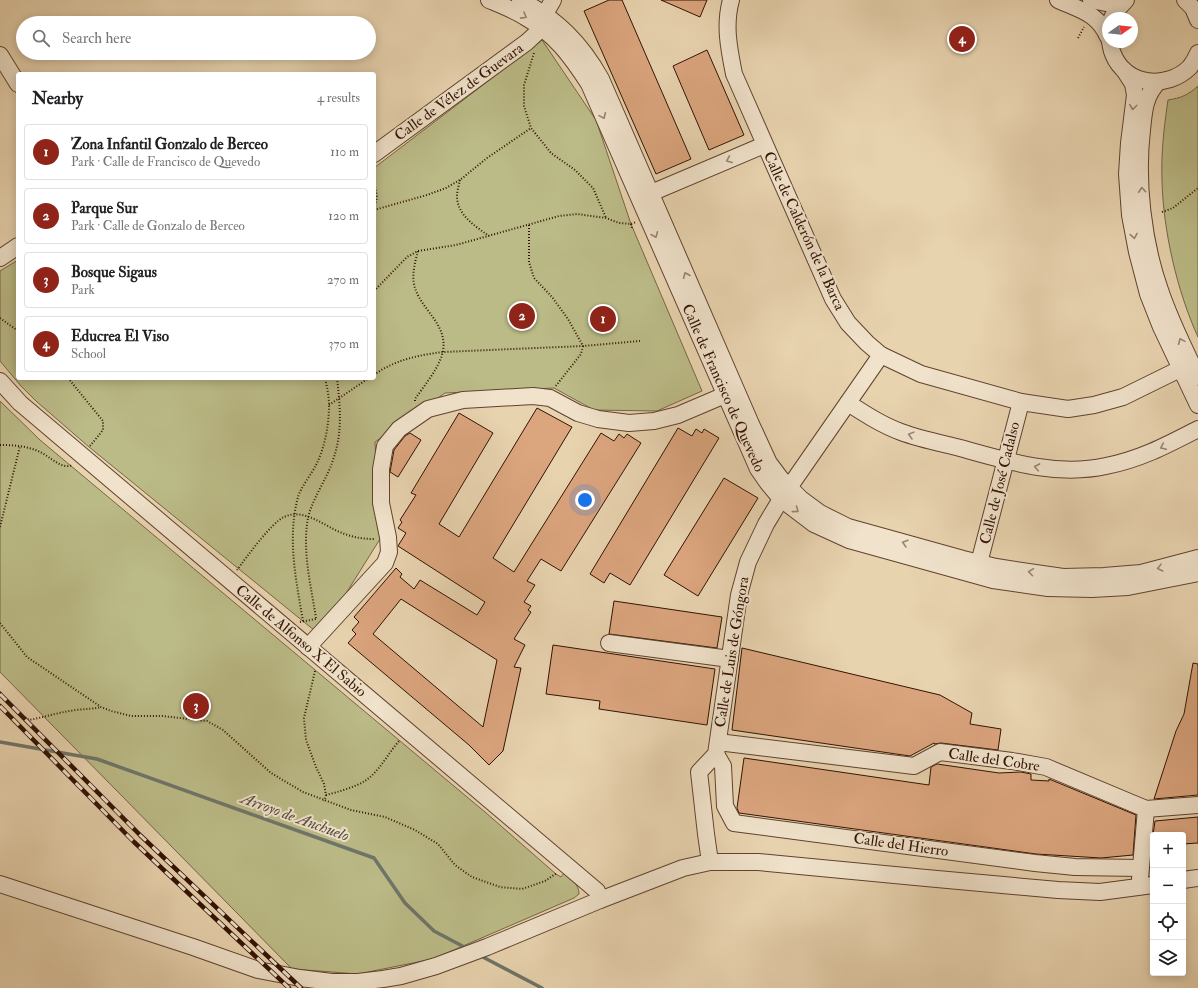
<!DOCTYPE html>
<meta charset="utf-8">
<style>
body{margin:0;font-family:"IM FELL Double Pica",serif;background:#f6f6f6;color:#202124}
.controls{position:absolute;right:12px;bottom:12px;display:grid;overflow:hidden;border-radius:4px;box-shadow:0 2px 10px #0003}
.controls button{width:36px;height:36px;display:grid;place-items:center;padding:0;border:0;border-bottom:1px solid #e0e0e0;background:#fff;color:#202124;font:20px sans-serif}
.compass{position:absolute;left:1102px;top:12px;width:36px;height:36px;border-radius:50%;background:#fff;box-shadow:0 2px 10px #0003;rotate:75deg}
.you{position:absolute;left:585px;top:500px;width:14px;height:14px;margin:-10px;border:3px solid #fff;border-radius:50%;background:#1a73e8;box-shadow:0 0 0 6px #1a73e833}
.badge{display:grid;place-items:center;width:26px;height:26px;border-radius:50%;background:#8f2418;color:#fff;font-size:13px;font-weight:700}
.pin{position:absolute;translate:-50% -50%;border:2px solid #fff;box-shadow:0 1px 4px #0006}
.list{margin:0;padding:0;list-style:none}
h2{display:flex;justify-content:space-between;align-items:center;height:52px;margin:0;padding:0 16px;font-size:17px}
h2 small{font-size:13px;font-weight:400;color:#757577}
.list li{display:grid;grid-template-columns:26px 1fr auto;gap:12px;align-items:center;box-sizing:border-box;height:56px;margin:0 8px 8px;padding:0 8px;border:1px solid #e0e0e0;border-radius:4px}
.list b{display:block;font-size:15px;white-space:nowrap}
.list p{margin:0;font-size:13px;white-space:nowrap;color:#757577}
.list em{font-size:13px;font-style:normal;color:#757577}
.icon{flex:none;width:22px;height:22px;fill:none;stroke:currentColor;stroke-width:2;stroke-linecap:round;stroke-linejoin:round}
.map{position:relative;flex:none;width:1198px;height:988px;overflow:hidden}
.search{position:absolute;background:#fff;box-shadow:0 2px 10px #0003;left:16px;top:16px;width:360px;height:44px;display:flex;align-items:center;gap:10px;box-sizing:border-box;padding:0 14px;border-radius:22px;color:#757577;font-size:15px}
.panel{position:absolute;background:#fff;box-shadow:0 2px 10px #0003;left:16px;top:72px;width:360px;height:308px;border-radius:4px}
.map>svg:first-child{display:block}
.green{fill:#bbbb87;stroke:#766645}
.lines{fill:none;stroke-linecap:round;stroke-linejoin:round}
.stream{stroke:#6f756a;stroke-width:3.5}
.building{fill:#dba57e;stroke:#321203;fill-rule:evenodd}
.minor-casing{stroke:#60422e;stroke-width:18}
.path{stroke:#321203;stroke-width:2;stroke-dasharray:1 2;stroke-linecap:butt}
.minor{stroke:#f0e2cb;stroke-width:16}
.rail-casing{stroke:#321203;stroke-width:4.5}
.rail{stroke:#f0e2cb;stroke-width:3;stroke-dasharray:9;stroke-linecap:butt}
.oneway{stroke:#9a8471}
.labels{text-anchor:middle;dominant-baseline:central;stroke-width:4;stroke-linejoin:round;paint-order:stroke}
.street-label{font-size:15px;fill:#321203;stroke:#f0e2cb}
.water-label{font-size:16px;font-style:italic;fill:#554c3f;stroke:#f0e2cb}
</style>
<div class="map">
<svg width="1198" height="988" viewBox="0 0 1198 988">
<rect width="100%" height="100%" fill="#e8d3af"/>
<filter id="stains"><feTurbulence type="fractalNoise" baseFrequency=".005" numOctaves="4"/><feColorMatrix values="0 0 0 0 .2 0 0 0 0 .09 0 0 0 0 .02 0 0 0 .5 -.17"/></filter>
<radialGradient id="worn" r=".72"><stop offset=".6" stop-color="#630" stop-opacity="0"/><stop offset="1" stop-color="#630" stop-opacity=".3"/></radialGradient>
<g class="green">
<polygon points="542,40 596,120 631,224 702,391 657,411 594,410 554,388 445,393 375,442 380,539 320,635 89,447 36,401 21,386 0,361 0,271 18,260 18,378 374,378 374,168"/>
<path d="M1198 86V337C1177 291 1163 230 1162 180 1161 153 1164 127 1168 100 1181 98 1188 95 1198 86Z"/>
<path d="M0 401 40 440 485 812 556 874 561 877 564 873C571 879 579 884 579 894L574 898 433 959 358 974 292 969 0 672Z"/>
</g>
<g class="lines">
<g class="stream">
<polyline points="0,742 97,759 374,858 405,903 434,931 468,949"/>
<polyline points="479,955 542,988"/>
</g>
</g>
<g class="building">
<polygon points="609,0 622,0 691,159 656,174 584,11"/>
<polygon points="661,0 707,0 700,17"/>
<polygon points="707,50 744,135 709,150 673,66"/>
<path d="M537 408 572 427 493 558 514 572 601 433 614 441 619 434 624 438 627 434 641 443 561 571 541 559 527 581 535 585 524 602 531 606 528 610 531 612 514 639 525 645 514 667 521 668 503 751 489 765 469 745 348 643 356 634 352 630 359 622 354 617 396 568 402 574 400 577 414 589 420 580 477 615 485 602 398 546 406 533 398 528 402 522 400 520 416 495 411 493 459 413 493 433 439 524 459 537ZM401 599 497 660 483 727 373 634Z"/>
<polygon points="678,428 692,436 696,429 702,433 704,429 719,438 630,585 610,573 604,583 590,574"/>
<polygon points="410,433 421,440 398,477 390,472 394,450 405,436"/>
<polygon points="724,478 758,498 698,596 664,575"/>
<polygon points="614,601 722,617 717,648 609,634"/>
<polygon points="553,645 715,669 707,725 599,709 600,701 546,694"/>
<polygon points="742,648 940,695 972,713 970,724 1001,729 998,750 941,743 934,744 934,743 910,756 732,730"/>
<polygon points="1193,663 1198,664 1198,795 1154,799 1176,731 1184,714"/>
<polygon points="744,758 929,785 931,767 937,764 999,773 1021,772 1031,774 1031,780 1049,781 1049,779 1136,815 1133,855 1101,858 1036,854 739,813 737,808"/>
<polygon points="1198,817 1198,843 1183,844 1183,835 1153,835 1155,821"/>
</g>
<g class="lines">
<g class="minor-casing">
<g id="minor">
<path d="M489 0C501 5 514 10 525 17 554 33 571 56 589 84L758 469 767 482 781 499 814 524 849 540 993 580 1048 588 1092 589 1128 587 1198 573"/>
<path d="M520 0C557 19 581 43 601 79L751 424 769 463 781 479 801 499 820 513 848 527 963 559 996 567 1063 577 1104 576 1141 573 1198 558"/>
<path d="M731 0C724 25 729 49 734 74L833 299 848 323 867 343 881 355 921 374 1021 402 1068 409 1094 405 1123 397 1180 369"/>
<path d="M1058 0C1080 10 1098 13 1108 37"/>
<polyline points="1091,0 1106,3 1123,0"/>
<polyline points="1185,0 1193,8 1198,20"/>
<polyline points="545,14 553,0"/>
<polyline points="1112,18 1115,12 1126,0"/>
<path d="M1110 42C1111 46 1111 50 1113 54 1126 86 1167 90 1190 67 1193 63 1196 58 1198 53"/>
<polyline points="0,55 18,84"/>
<polyline points="1124,70 1133,84 1135,95 1129,143 1127,174 1130,215 1137,252 1148,294 1161,327 1198,405"/>
<path d="M1158 82C1144 97 1144 112 1142 130 1136 181 1143 242 1160 290 1170 320 1184 348 1198 377"/>
<polyline points="374,154 527,42 542,28"/>
<polyline points="651,193 764,145"/>
<polyline points="0,258 18,246"/>
<polyline points="0,381 20,403 597,891 600,900"/>
<path d="M848 403C865 414 882 425 901 432 920 439 940 443 960 448 1007 461 1056 477 1106 466 1141 459 1167 445 1198 429"/>
<polyline points="979,563 1021,402"/>
<polyline points="609,643 730,659"/>
<polyline points="308,647 385,563 389,552 388,537 381,503 381,469 385,446 399,429 428,409 463,400 533,396 550,398 578,413 598,419 629,423 654,421 678,415 725,395"/>
<polyline points="718,742 914,766 940,752 1012,761 1046,767 1146,809 1198,805"/>
<polyline points="716,754 723,766 725,806 734,823 1035,863 1075,867 1140,868"/>
<polyline points="710,862 706,834 699,772 716,754 739,595 748,562 766,524 781,499 881,355"/>
<polyline points="1140,879 1146,809"/>
<polyline points="1183,880 1198,878"/>
<polyline points="0,884 193,947 258,970 300,978 332,982 358,982 383,979 401,976 436,966 487,947 600,900 683,868 710,862 758,862 926,878 1058,890 1100,892 1153,885"/>
</g>
</g>
<g class="path">
<polyline points="1078,38 1084,27"/>
<polyline points="534,53 524,85 524,106 531,128 551,153 575,170 593,188 606,218"/>
<path d="M460 180C459 185 457 191 457 196 457 215 475 226 489 236"/>
<polyline points="374,181 377,197 374,210"/>
<polyline points="374,210 427,195 446,188 460,180 487,158 531,128"/>
<polyline points="1162,212 1173,208 1198,188"/>
<polyline points="631,224 632,229"/>
<polyline points="529,225 529,262 534,278 552,297 568,319 583,346 581,354 555,387"/>
<polyline points="374,291 407,257 418,251 456,245 559,216 577,214 606,218 619,223 631,224 636,222"/>
<polyline points="0,318 18,331"/>
<path d="M374 375C394 360 419 355 443 352L583 346 640 341"/>
<polyline points="68,378 103,421 103,430 90,446"/>
<path d="M415 401V399C424 386 440 367 443 351 448 323 419 309 414 284 412 273 415 262 418 251"/>
<polyline points="329,405 369,378"/>
<path d="M0 445C13 445 28 446 40 452 51 457 61 470 73 465"/>
<polyline points="0,527 20,446"/>
<path d="M237 570C246 558 271 523 284 517 305 507 326 528 345 534 355 538 365 539 375 539"/>
<path d="M316 618C311 586 302 551 308 518 312 499 327 479 333 460 343 432 340 406 337 378"/>
<path d="M303 621C296 580 287 538 298 497 300 489 312 473 316 465 325 447 329 425 329 405 329 396 327 387 325 378"/>
<polyline points="300,622 316,619"/>
<polyline points="0,623 27,657 101,707 111,711 131,716 162,716 207,721 223,730 271,773 303,792 351,810 385,817 415,830 438,844 455,865 472,877 500,887 522,889 545,881 557,873"/>
<polyline points="315,671 304,718 306,740 316,767 324,784 326,795 324,801"/>
<path d="M0 692 15 710 29 720C45 717 60 712 76 710 85 709 93 709 101 707"/>
<path d="M326 795C338 792 355 787 365 781 380 771 388 753 400 740"/>
</g>
<use href="#minor" class="minor"/>
<g class="rail-casing">
<g id="rail">
<polyline points="0,694 140,835 301,988"/>
<polyline points="0,706 134,842 289,988"/>
</g>
</g>
<use href="#rail" class="rail"/>
</g>
<defs><path id="oneway-chevron" d="M-2-3.5L2.5 0L-2 3.5" fill="none" stroke-width="1.6" stroke-linecap="round" stroke-linejoin="round"/></defs>
<g class="oneway">
<use href="#oneway-chevron" transform="translate(524 16) rotate(29)"/>
<use href="#oneway-chevron" transform="translate(1133 107) rotate(97)"/>
<use href="#oneway-chevron" transform="translate(603 116) rotate(66)"/>
<use href="#oneway-chevron" transform="translate(729 160) rotate(157)"/>
<use href="#oneway-chevron" transform="translate(1142 190) rotate(-94)"/>
<use href="#oneway-chevron" transform="translate(655 235) rotate(67)"/>
<use href="#oneway-chevron" transform="translate(1134 236) rotate(80)"/>
<use href="#oneway-chevron" transform="translate(686 275) rotate(-113)"/>
<use href="#oneway-chevron" transform="translate(1181 341) rotate(-114)"/>
<use href="#oneway-chevron" transform="translate(911 435) rotate(-165)"/>
<use href="#oneway-chevron" transform="translate(1163 447) rotate(155)"/>
<use href="#oneway-chevron" transform="translate(1037 467) rotate(-169)"/>
<use href="#oneway-chevron" transform="translate(796 510) rotate(37)"/>
<use href="#oneway-chevron" transform="translate(905 543) rotate(-164)"/>
<use href="#oneway-chevron" transform="translate(1160 568) rotate(166)"/>
<use href="#oneway-chevron" transform="translate(1031 572) rotate(-172)"/>
</g>
<g class="labels">
<g class="street-label">
<text transform="translate(459 92) rotate(-36)">Calle de Vélez de Guevara</text>
<text transform="translate(804 231) rotate(65)">Calle de Calderón de la Barca</text>
<text transform="translate(723 388) rotate(66)">Calle de Francisco de Quevedo</text>
<text transform="translate(1000 483) rotate(-76)">Calle de José Cadalso</text>
<text transform="translate(301 641) rotate(40)">Calle de Alfonso X El Sabio</text>
<text transform="translate(732 652) rotate(-81)">Calle de Luis de Góngora</text>
<text transform="translate(994 760) rotate(8)">Calle del Cobre</text>
<text transform="translate(901 845) rotate(8)">Calle del Hierro</text>
</g>
<g class="water-label">
<text transform="translate(295 817) rotate(20)">Arroyo de Anchuelo</text>
</g>
</g>
<rect width="100%" height="100%" filter="url(#stains)"/>
<rect width="100%" height="100%" fill="url(#worn)"/>
</svg>
<div class="controls">
<button>+</button>
<button>−</button>
<button><svg class="icon" aria-label="locate" viewBox="0 0 24 24"><circle cx="12" cy="12" r="6"/><path d="M12 2v4M12 18v4M2 12h4M18 12h4"/></svg></button>
<button><svg class="icon" aria-label="layers" viewBox="0 0 24 24"><path d="M12 4l9 5-9 5-9-5zM3 14l9 5 9-5"/></svg></button>
</div>
<svg class="compass" viewBox="-18 -18 36 36"><path d="M0-13l5 13h-10z" fill="#e53935"/><path d="M0 13l5-13h-10z" fill="#757577"/></svg>
<div class="you"></div>
<div class="pin badge" style="left:603px;top:319px">1</div>
<div class="pin badge" style="left:522px;top:316px">2</div>
<div class="pin badge" style="left:196px;top:706px">3</div>
<div class="pin badge" style="left:962px;top:39px">4</div>
<div class="search"><svg class="icon" aria-label="search" viewBox="0 0 24 24"><circle cx="10" cy="10" r="6"/><path d="M15 15l6 6"/></svg>Search here</div>
<section class="panel">
<h2>Nearby<small>4 results</small></h2>
<ul class="list">
<li><span class="badge">1</span><div><b>Zona Infantil Gonzalo de Berceo</b><p>Park · Calle de Francisco de Quevedo</p></div><em>110 m</em></li>
<li><span class="badge">2</span><div><b>Parque Sur</b><p>Park · Calle de Gonzalo de Berceo</p></div><em>120 m</em></li>
<li><span class="badge">3</span><div><b>Bosque Sigaus</b><p>Park</p></div><em>270 m</em></li>
<li><span class="badge">4</span><div><b>Educrea El Viso</b><p>School</p></div><em>370 m</em></li>
</ul>
</section>
</div>
